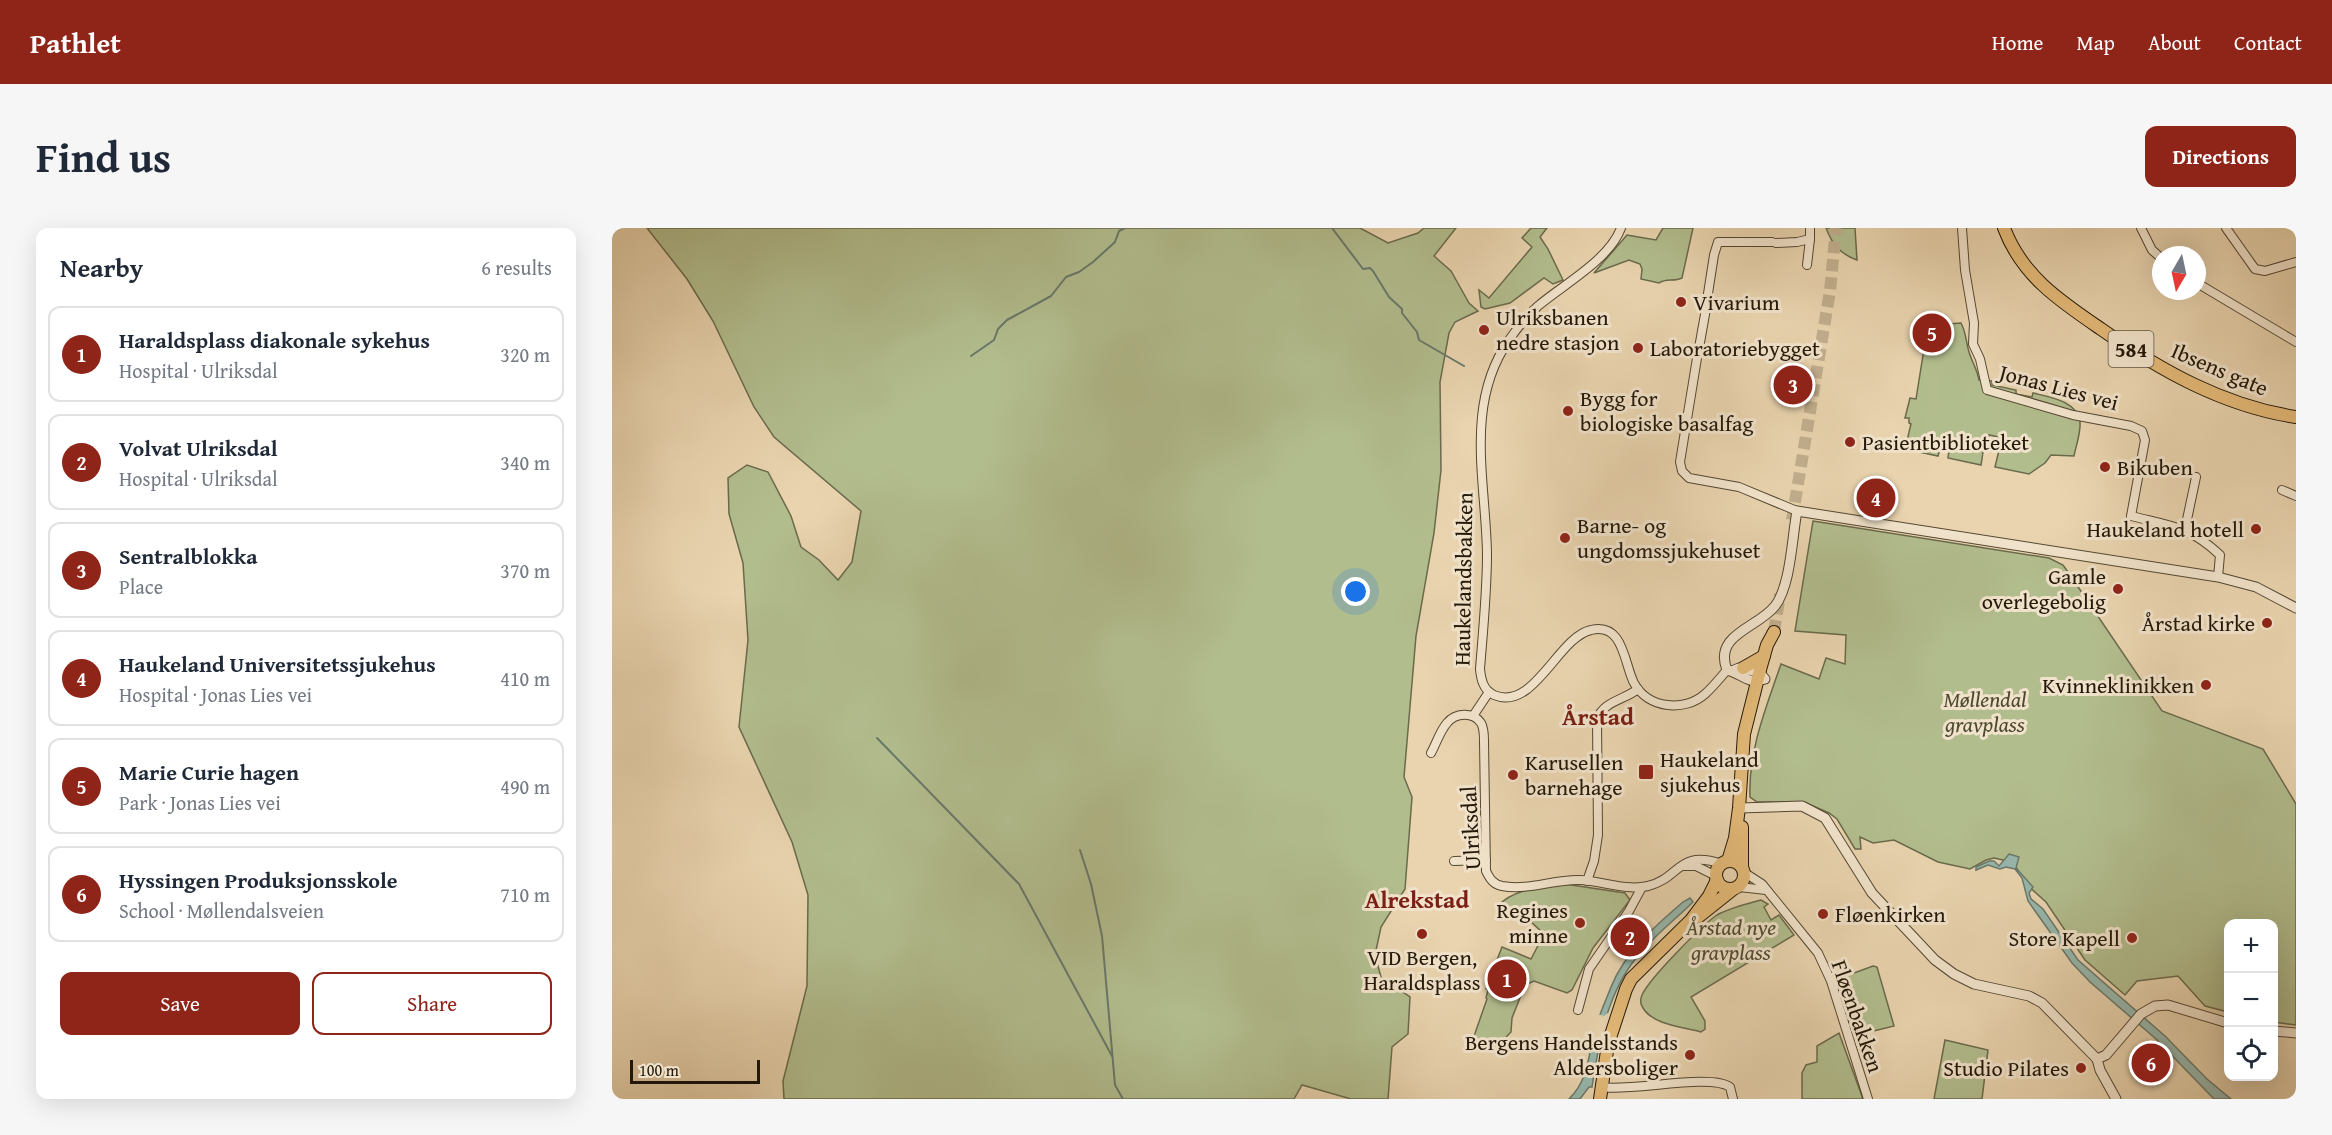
<!DOCTYPE html>
<meta charset="utf-8">
<style>
body{margin:0;font-family:"Gentium Book Plus",serif;background:#f6f6f7;color:#1f2937}
.controls{position:absolute;right:18px;bottom:18px;display:grid;overflow:hidden;border-radius:12px;box-shadow:0 6px 24px #0002}
.controls button{width:54px;height:54px;display:grid;place-items:center;padding:0;border:0;border-bottom:2px solid #e0e1e3;background:#fff;color:#1f2937;font:30px sans-serif}
.compass{position:absolute;left:1540px;top:18px;width:54px;height:54px;border-radius:50%;background:#fff;box-shadow:0 6px 24px #0002;rotate:189deg}
.scale{position:absolute;left:18px;bottom:15px;width:130px;box-sizing:border-box;padding-left:6px;border:3px solid #231809;border-top:0;font-size:16px;line-height:21px;white-space:nowrap;color:#231809;-webkit-text-stroke:4px #f1e3cb;paint-order:stroke}
.you{position:absolute;left:744px;top:364px;width:21px;height:21px;margin:-15px;border:4px solid #fff;border-radius:50%;background:#1a73e8;box-shadow:0 0 0 9px #1a73e833}
.badge{display:grid;place-items:center;width:39px;height:39px;border-radius:50%;background:#8f2418;color:#fff;font-size:20px;font-weight:700}
.pin{position:absolute;translate:-50% -50%;border:3px solid #fff;box-shadow:0 2px 6px #0006}
.list{margin:0;padding:0;list-style:none}
h2{display:flex;justify-content:space-between;align-items:center;height:78px;margin:0;padding:0 24px;font-size:26px}
h2 small{font-size:20px;font-weight:400;color:#747a83}
.list li{display:grid;grid-template-columns:39px 1fr auto;gap:18px;align-items:center;box-sizing:border-box;height:96px;margin:0 12px 12px;padding:0 12px;border:2px solid #e0e1e3;border-radius:12px}
.list b{display:block;font-size:22px;white-space:nowrap}
.list p{margin:0;font-size:20px;white-space:nowrap;color:#747a83}
.list em{font-size:20px;font-style:normal;color:#747a83}
.actions{display:flex;gap:12px;padding:18px 24px}
.actions a{flex:1;padding:14px 0;border:2px solid #8f2418;border-radius:12px;text-align:center;font-size:21px;color:#8f2418}
.actions .main{background:#8f2418;color:#fff}
.icon{flex:none;width:33px;height:33px;fill:none;stroke:currentColor;stroke-width:2;stroke-linecap:round;stroke-linejoin:round}
.map{position:relative;flex:none;width:1684px;height:871px;overflow:hidden;border-radius:12px}
header{display:flex;align-items:center;gap:36px;box-sizing:border-box;height:84px;padding:0 30px;background:#8f2418;color:#fff}
header strong{font-size:28px}
nav{display:flex;gap:33px;margin-inline-start:auto;font-size:21px}
.intro{display:flex;align-items:center;justify-content:space-between;box-sizing:border-box;height:144px;padding:0 36px}
h1{margin:0;font-size:42px}
.button{padding:15px 27px;border-radius:12px;background:#8f2418;color:#fff;font-size:21px;font-weight:700}
main{display:flex;gap:36px;padding:0 36px}
aside{flex:1;background:#fff;border-radius:12px;box-shadow:0 6px 24px #0002}
.map>svg:first-child{display:block}
.green{fill:#b2bd8e;stroke:#6a6a4c;stroke-width:1.5}
.water{fill:#97b8ad;stroke:#69786b;stroke-width:1.5}
.pier{fill:#e9d4af}
.lines{fill:none;stroke-linecap:round;stroke-linejoin:round}
.stream{stroke:#69786b;stroke-width:2}
.primary-tunnel{stroke:#c1ae8e;stroke-width:12;stroke-dasharray:12 6;stroke-linecap:butt}
.minor-casing{stroke:#544732;stroke-width:10}
.tertiary-casing{stroke:#544732;stroke-width:11}
.primary-casing{stroke:#231809;stroke-width:14}
.minor{stroke:#f1e3cb;stroke-width:8}
.tertiary{stroke:#f1e3cb;stroke-width:9}
.primary{stroke:#e4ba78;stroke-width:12}
.poi-dot{fill:#8f2418;stroke:#f1e3cb;stroke-width:2}
.labels{text-anchor:middle;dominant-baseline:central;stroke-width:6;stroke-linejoin:round;paint-order:stroke}
.shield{fill:#f1e3cb;stroke:#615543;stroke-width:1.5}
.shield-label{font-size:21px;font-weight:bold;fill:#231809}
.poi-label{font-size:22px;fill:#231809;stroke:#f1e3cb;text-anchor:start}
.street-label{font-size:22px;fill:#231809;stroke:#f1e3cb}
.park-label{font-size:22px;font-style:italic;fill:#4e4a31;stroke:#f1e3cb}
.neighbourhood-label{font-size:24px;font-weight:bold;fill:#7a1f14;stroke:#f1e3cb}
</style>
<header>
<strong>Pathlet</strong>
<nav><a>Home</a><a>Map</a><a>About</a><a>Contact</a></nav>
</header>
<div class="intro"><h1>Find us</h1><a class="button">Directions</a></div>
<main>
<aside>
<h2>Nearby<small>6 results</small></h2>
<ul class="list">
<li><span class="badge">1</span><div><b>Haraldsplass diakonale sykehus</b><p>Hospital · Ulriksdal</p></div><em>320 m</em></li>
<li><span class="badge">2</span><div><b>Volvat Ulriksdal</b><p>Hospital · Ulriksdal</p></div><em>340 m</em></li>
<li><span class="badge">3</span><div><b>Sentralblokka</b><p>Place</p></div><em>370 m</em></li>
<li><span class="badge">4</span><div><b>Haukeland Universitetssjukehus</b><p>Hospital · Jonas Lies vei</p></div><em>410 m</em></li>
<li><span class="badge">5</span><div><b>Marie Curie hagen</b><p>Park · Jonas Lies vei</p></div><em>490 m</em></li>
<li><span class="badge">6</span><div><b>Hyssingen Produksjonsskole</b><p>School · Møllendalsveien</p></div><em>710 m</em></li>
</ul>
<div class="actions"><a class="main">Save</a><a>Share</a></div>
</aside>
<div class="map">
<svg width="1684" height="871" viewBox="0 0 1684 871">
<rect width="100%" height="100%" fill="#e9d4af"/>
<filter id="stains"><feTurbulence type="fractalNoise" baseFrequency=".00333" numOctaves="4"/><feColorMatrix values="0 0 0 0 .2 0 0 0 0 .09 0 0 0 0 .02 0 0 0 .5 -.17"/></filter>
<radialGradient id="worn" r=".72"><stop offset=".6" stop-color="#630" stop-opacity="0"/><stop offset="1" stop-color="#630" stop-opacity=".3"/></radialGradient>
<g class="green">
<polygon points="35,0 748,0 776,15 806,5 812,0 844,0 822,28 839,43 857,75 866,83 843,94 837,105 828,154 829,242 822,305 804,408 792,549 800,569 793,661 769,699 763,727 769,749 798,769 796,806 780,819 776,871 739,871 690,857 682,871 172,871 171,853 195,758 196,667 180,614 127,499 136,412 131,335 117,286 116,250 135,237 156,244 179,288 189,319 207,332 226,352 240,334 249,283 162,209 142,179 101,93 75,51"/>
<polygon points="919,0 935,0 928,9 936,21 951,52 941,56 932,50 898,75 873,81 869,79 867,62 877,70 920,19 910,10"/>
<path d="M1051 0H1081L1070 50C1062 54 1054 50 1047 55L1029 51 1030 41 1028 36 1017 32 982 45 1015 7 1044 12Z"/>
<path d="M1214 0H1243L1245 32C1228 26 1220 16 1214 0Z"/>
<path d="M1320 85 1322 97 1349 95C1354 104 1354 114 1357 124 1360 134 1365 141 1367 152L1380 153V157L1404 162V166L1420 169 1421 165C1437 169 1466 173 1468 194 1469 204 1464 218 1462 228L1439 227 1433 235 1417 246 1383 239 1389 214 1386 213 1387 209 1377 207 1376 211H1373L1369 237 1336 230 1338 215 1330 213 1326 228 1293 221 1299 196 1297 195V190H1293L1298 170 1304 171 1316 96H1318Z"/>
<path d="M1201 293 1437 330 1451 337 1456 344 1550 483 1651 521 1684 576V797L1662 794V696H1616V784L1593 778 1566 748 1525 753 1513 767 1473 732 1434 674 1414 656 1404 639 1391 632 1382 630 1374 632 1358 641 1326 634 1282 612 1261 615 1248 609 1249 621H1243L1225 591 1217 585 1192 574H1145L1138 569C1136 523 1154 480 1169 436L1207 451 1214 430 1233 436 1234 407 1183 403Z"/>
<path d="M953 656 1013 665 1018 672 981 720 960 762 955 765 922 753 913 757 900 790 899 804C891 811 889 819 880 824L862 816 861 811 875 771 874 770 876 762 874 761 890 719 919 731 932 706 918 693 886 678C902 660 930 660 953 656Z"/>
<path d="M1149 672 1156 676 1152 679 1159 692 1167 687 1182 707 1079 769 1093 793V801L1089 804C1072 799 1041 797 1031 780 1028 776 1028 772 1030 767 1037 751 1090 697 1105 687 1118 680 1134 676 1149 672Z"/>
<polygon points="1261,738 1265,739 1282,798 1241,808 1223,752"/>
<polygon points="1227,805 1251,871 1190,871 1190,845 1194,837 1205,834 1205,818"/>
<polygon points="1333,812 1376,822 1370,871 1322,871"/>
</g>
<g class="water">
<polygon points="1397,626 1407,629 1404,640 1421,659 1417,665 1419,671 1431,681 1466,732 1553,808 1595,851 1619,871 1602,871 1544,811 1478,754 1460,735 1416,673 1410,650 1403,641 1394,639 1388,641 1376,637 1364,642 1364,639 1377,633 1382,633 1387,638"/>
<path d="M1078 670 1081 674C1063 692 1040 709 1025 729 995 765 987 814 980 859H977L968 871H957C978 851 976 824 984 798 988 785 994 772 999 759 1013 724 1043 698 1071 674Z"/>
</g>
<polygon class="pier" points="997,784 987,820 977,817 985,786 992,788"/>
<g class="lines">
<g class="stream">
<polyline points="548,0 561,0"/>
<polyline points="720,0 751,41 758,40 761,43 777,69 790,81 790,85 805,104 807,112 852,138"/>
<polyline points="359,128 382,112 386,101 395,92 439,68 454,49 467,44 481,34 503,14 507,3 513,0"/>
<polyline points="265,510 407,656 500,828"/>
<polyline points="468,622 479,656 490,708 503,857 511,871"/>
</g>
<g class="primary-tunnel">
<polyline points="1180,292 1218,63 1224,0"/>
<polyline points="1162,404 1168,366"/>
</g>
<g class="minor-casing">
<g id="minor">
<path d="M1009 0C997 32 952 56 926 78 915 88 905 100 897 112 852 176 874 254 875 326 875 364 871 403 868 441 869 451 871 462 882 467 922 484 946 409 979 402 1012 394 1012 436 1022 455 1036 481 1073 484 1093 466 1101 459 1108 450 1115 442"/>
<path d="M1350 0 1353 42 1362 95 1361 116 1368 131 1375 162 1461 187 1519 198 1530 203 1533 212 1519 288C1559 298 1577 298 1608 327L1606 349"/>
<polyline points="1529,0 1540,22 1549,30"/>
<polyline points="1614,0 1643,41 1653,43 1684,34"/>
<polyline points="1164,15 1185,14 1198,11 1198,0"/>
<polyline points="1195,37 1198,11"/>
<polyline points="1585,55 1684,114"/>
<polyline points="1095,72 1102,27 1106,14 1160,14"/>
<polyline points="1087,120 1095,75"/>
<polyline points="1086,124 1068,234 1070,243 1077,250 1127,259 1185,283"/>
<polyline points="1670,262 1684,268"/>
<polyline points="1573,301 1584,249"/>
<polyline points="861,488 877,464"/>
<path d="M819 525C824 516 828 503 835 495 843 485 861 483 869 495 872 500 872 507 872 513L874 643C878 651 881 656 890 658 916 663 942 651 968 652 990 653 1014 663 1036 658 1069 650 1065 621 1110 636"/>
<polyline points="842,633 874,632"/>
<polyline points="1071,638 1084,638 1104,648"/>
<polyline points="1133,645 1150,656 1206,725 1219,753 1256,871"/>
<path d="M975 653 982 633 986 607 985 491C992 473 1012 472 1026 461"/>
<polyline points="1127,659 1154,662"/>
<polyline points="966,782 977,741 1017,683 1030,659"/>
<path d="M989 859C1019 864 1098 845 1118 859L1121 871"/>
</g>
</g>
<g class="tertiary-casing">
<g id="tertiary">
<path d="M1120 443 1127 440 1147 444 1153 451C1134 457 1130 445 1115 442 1101 406 1146 400 1163 378 1179 357 1180 309 1185 283L1606 349 1644 359 1684 380"/>
<polyline points="1127,580 1190,578 1213,590 1260,665 1323,732 1342,746 1362,756 1417,768 1430,775 1485,831"/>
<polyline points="1662,803 1684,805"/>
<polyline points="1485,831 1494,827 1529,786 1543,778 1556,777 1616,795"/>
<polyline points="1485,831 1488,842 1504,871"/>
</g>
</g>
<g class="primary-casing">
<g id="primary">
<path d="M1392 0C1410 48 1448 73 1489 101 1548 142 1611 178 1684 189"/>
<polyline points="1131,440 1152,428"/>
<polyline points="1130,599 1130,639"/>
<circle cx="1118" cy="647" r="14"/>
<polyline points="1116,633 1123,610 1127,580 1132,506 1149,438 1155,417 1162,404"/>
<polyline points="1086,689 1120,662"/>
<polyline points="988,871 996,816 1014,761 1019,751 1079,692 1097,668 1105,652"/>
</g>
</g>
<use href="#minor" class="minor"/>
<use href="#tertiary" class="tertiary"/>
<use href="#primary" class="primary"/>
</g>
<g class="poi-dot">
<circle cx="1069" cy="74" r="6"/>
<circle cx="872" cy="102" r="6"/>
<circle cx="1026" cy="120" r="6"/>
<circle cx="956" cy="183" r="6"/>
<circle cx="1238" cy="214" r="6"/>
<circle cx="1493" cy="239" r="6"/>
<circle cx="1644" cy="301" r="6"/>
<circle cx="953" cy="310" r="6"/>
<circle cx="1506" cy="361" r="6"/>
<circle cx="1655" cy="395" r="6"/>
<circle cx="1594" cy="457" r="6"/>
<rect x="1026" y="536" width="16" height="16" rx="3"/>
<circle cx="901" cy="547" r="6"/>
<circle cx="1211" cy="686" r="6"/>
<circle cx="968" cy="695" r="6"/>
<circle cx="810" cy="706" r="6"/>
<circle cx="1520" cy="710" r="6"/>
<circle cx="1078" cy="827" r="6"/>
<circle cx="1469" cy="840" r="6"/>
</g>
<g class="labels">
<rect class="shield" x="1496.5" y="103" width="45" height="36" rx="4.5"/>
<g class="shield-label">
<text x="1519" y="121">584</text>
</g>
<g class="poi-label">
<text x="1081" y="74">Vivarium</text>
<text x="884" y="89">Ulriksbanen<tspan x="884" dy="25">nedre stasjon</tspan></text>
<text x="1038" y="120">Laboratoriebygget</text>
<text x="968" y="170">Bygg for<tspan x="968" dy="25">biologiske basalfag</tspan></text>
<text x="1250" y="214">Pasientbiblioteket</text>
<text x="1505" y="239">Bikuben</text>
<text x="965" y="297">Barne- og<tspan x="965" dy="25">ungdomssjukehuset</tspan></text>
<text x="1632" y="301" text-anchor="end">Haukeland hotell</text>
<text x="1494" y="348" text-anchor="end">Gamle<tspan x="1494" dy="25">overlegebolig</tspan></text>
<text x="1643" y="395" text-anchor="end">Årstad kirke</text>
<text x="1582" y="457" text-anchor="end">Kvinneklinikken</text>
<text x="1048" y="531">Haukeland<tspan x="1048" dy="25">sjukehus</tspan></text>
<text x="913" y="534">Karusellen<tspan x="913" dy="25">barnehage</tspan></text>
<text x="956" y="682" text-anchor="end">Regines<tspan x="956" dy="25">minne</tspan></text>
<text x="1223" y="686">Fløenkirken</text>
<text x="1508" y="710" text-anchor="end">Store Kapell</text>
<text x="810" y="729" text-anchor="middle">VID Bergen,<tspan x="810" dy="25">Haraldsplass</tspan></text>
<text x="1066" y="814" text-anchor="end">Bergens Handelsstands<tspan x="1066" dy="25">Aldersboliger</tspan></text>
<text x="1457" y="840" text-anchor="end">Studio Pilates</text>
</g>
<g class="street-label">
<text transform="translate(1608 141) rotate(23)">Ibsens gate</text>
<text transform="translate(1447 159) rotate(15)">Jonas Lies vei</text>
<text transform="translate(851 351) rotate(-89)">Haukelandsbakken</text>
<text transform="translate(858 600) rotate(-93)">Ulriksdal</text>
<text transform="translate(1246 788) rotate(71)">Fløenbakken</text>
</g>
<g class="park-label">
<text x="1373" y="471">Møllendal<tspan x="1373" dy="25">gravplass</tspan></text>
<text x="1119" y="699">Årstad nye<tspan x="1119" dy="25">gravplass</tspan></text>
</g>
<g class="neighbourhood-label">
<text x="986" y="488">Årstad</text>
<text x="805" y="671">Alrekstad</text>
</g>
</g>
<rect width="100%" height="100%" filter="url(#stains)"/>
<rect width="100%" height="100%" fill="url(#worn)"/>
</svg>
<div class="controls">
<button>+</button>
<button>−</button>
<button><svg class="icon" aria-label="locate" viewBox="0 0 24 24"><circle cx="12" cy="12" r="6"/><path d="M12 2v4M12 18v4M2 12h4M18 12h4"/></svg></button>
</div>
<svg class="compass" viewBox="-18 -18 36 36"><path d="M0-13l5 13h-10z" fill="#e53935"/><path d="M0 13l5-13h-10z" fill="#747a83"/></svg>
<div class="scale">100 m</div>
<div class="you"></div>
<div class="pin badge" style="left:895px;top:751px">1</div>
<div class="pin badge" style="left:1018px;top:709px">2</div>
<div class="pin badge" style="left:1181px;top:157px">3</div>
<div class="pin badge" style="left:1264px;top:270px">4</div>
<div class="pin badge" style="left:1320px;top:105px">5</div>
<div class="pin badge" style="left:1539px;top:835px">6</div>
</div>
</main>
